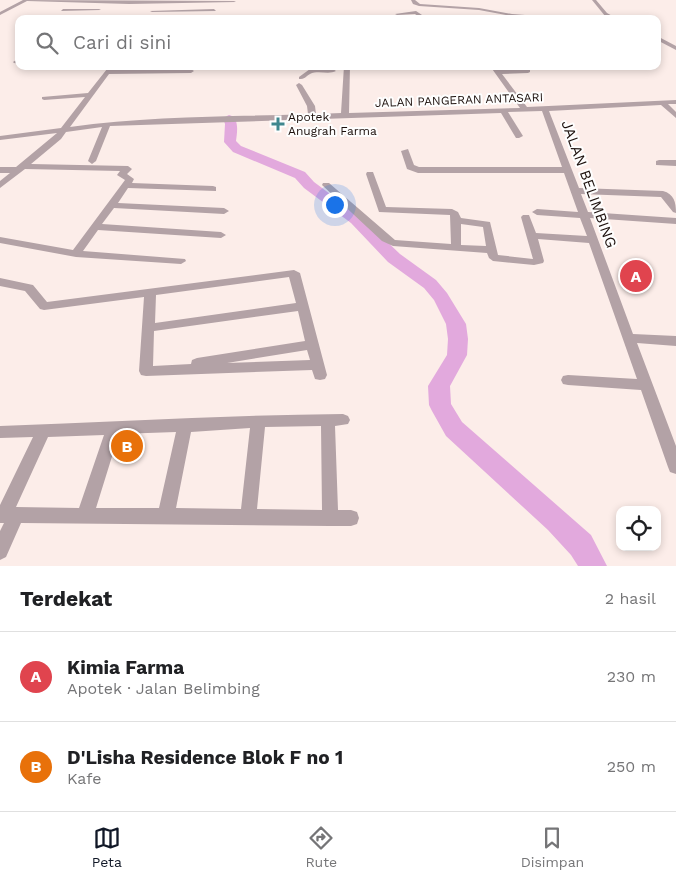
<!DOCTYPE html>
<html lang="id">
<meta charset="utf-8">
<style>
body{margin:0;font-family:"Work Sans",sans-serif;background:#f6f6f6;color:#202124}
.controls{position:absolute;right:15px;bottom:15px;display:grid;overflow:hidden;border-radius:10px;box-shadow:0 2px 8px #0003}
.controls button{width:45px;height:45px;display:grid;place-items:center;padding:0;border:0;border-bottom:1px solid #e0e0e0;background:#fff;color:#202124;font:25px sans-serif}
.you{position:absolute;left:334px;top:204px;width:18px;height:18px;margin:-12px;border:4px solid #fff;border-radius:50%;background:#1a73e8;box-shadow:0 0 0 8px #1a73e833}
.badge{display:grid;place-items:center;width:32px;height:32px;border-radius:50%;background:#111827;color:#fff;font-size:16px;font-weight:700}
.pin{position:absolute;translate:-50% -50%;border:2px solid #fff;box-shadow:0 1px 5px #0006}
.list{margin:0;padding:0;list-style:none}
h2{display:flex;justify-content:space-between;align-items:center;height:65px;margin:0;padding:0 20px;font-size:21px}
h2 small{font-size:16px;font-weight:400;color:#757577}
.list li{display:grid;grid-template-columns:32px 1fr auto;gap:15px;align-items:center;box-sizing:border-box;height:90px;padding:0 20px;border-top:1px solid #e0e0e0}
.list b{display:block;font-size:19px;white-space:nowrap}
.list p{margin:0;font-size:16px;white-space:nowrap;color:#757577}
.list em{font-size:16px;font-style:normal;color:#757577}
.icon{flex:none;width:28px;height:28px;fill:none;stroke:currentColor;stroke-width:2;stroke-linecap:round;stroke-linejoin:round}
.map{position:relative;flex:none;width:676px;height:566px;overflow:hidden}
.search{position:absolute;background:#fff;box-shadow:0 2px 8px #0003;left:15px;right:15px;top:15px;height:55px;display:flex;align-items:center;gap:12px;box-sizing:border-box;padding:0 18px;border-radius:10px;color:#757577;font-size:19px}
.sheet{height:245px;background:#fff}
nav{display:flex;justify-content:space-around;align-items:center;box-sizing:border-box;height:70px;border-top:1px solid #e0e0e0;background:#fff;font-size:14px;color:#757577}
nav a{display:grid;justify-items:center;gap:2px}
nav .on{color:#111827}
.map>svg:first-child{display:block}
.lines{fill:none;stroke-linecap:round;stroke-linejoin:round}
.river{fill:#e2a9dd;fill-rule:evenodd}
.minor{fill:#b3a2a6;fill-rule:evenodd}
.poi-dot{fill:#3f878e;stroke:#fefefe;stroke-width:2}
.labels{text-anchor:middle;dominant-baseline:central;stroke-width:4;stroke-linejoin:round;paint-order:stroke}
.far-street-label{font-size:12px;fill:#1b0f0b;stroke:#fefefe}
.far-poi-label{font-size:12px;fill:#1b0f0b;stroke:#fefefe;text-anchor:start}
.street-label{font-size:15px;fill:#1b0f0b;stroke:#fefefe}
</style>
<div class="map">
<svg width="676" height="566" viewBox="0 0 676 566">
<rect width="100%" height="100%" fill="#fcede9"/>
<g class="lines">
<path class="river" d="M229 115C240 118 237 132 236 141L241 146 305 172 314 182 361 217 400 254 436 280 447 293 466 324 468 339 467 355 450 386 451 404 462 422 591 535 607 566H578L571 555 548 530 446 436 432 411 429 405 428 386 447 355 448 339 446 324 434 300 424 288 388 262 351 223 304 188 295 178 233 152 224 142 225 124 223 118Z"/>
<g class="minor">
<polygon points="23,0 234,1 236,2 129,4 27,1 0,15 0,12"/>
<polygon points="411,0 415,0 420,4 479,8 512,14 551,17 605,16 592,0 596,0 607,13 614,17 612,18 541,19 512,16 479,10 419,6 413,4"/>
<polygon points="63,9 99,9 101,10 61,11"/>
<polygon points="214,9 216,11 152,12 150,11"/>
<polygon points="416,11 428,19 422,19 415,14 397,15 395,14"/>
<polygon points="657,36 676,46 676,50 657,40"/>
<polygon points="16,60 19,60 19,64 14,63 13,62"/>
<path d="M76 66H115L112 70 191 69 194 71 191 73 109 74 70 127C149 116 229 117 308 114L307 106 296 85 299 83 302 85 315 106 316 114 341 113 344 66H350L349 113 520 108 490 66H496L499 70H530V72L528 73 502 74 527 107 676 100V104H668L676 112V118L661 105 549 111 579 188 663 191C674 194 676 202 676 213L673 212 661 197 581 194 588 212 676 218V224L590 218 633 334 676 336V346L637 343 676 446V474L670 472 668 467 641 390 568 385 563 384 561 380 563 376 568 375 637 379 589 243 538 239 544 261 543 263 534 265 493 261 489 258 487 253 393 246 382 241 322 185 323 183H329L395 240 451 244 450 215 379 212 366 174 367 172H373L386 207 452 209 458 212 461 218 490 222 498 255 533 259 521 217 523 215H529L536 233 587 236 580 218 537 215 532 212 537 209 578 212 564 173H418L407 169 401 151 408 149 414 165 419 167H562L542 111 508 112 523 136 519 138H516L501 113 110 126 96 161 92 164 88 161 102 127 66 132 61 139 31 164 128 166 132 169 127 174 134 179 132 183 213 186 216 187V191L128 188 118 203 224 208 229 211 224 214 114 208 102 224 221 232 226 235 221 238 98 230 83 251 185 259 186 261 181 264 76 257 0 243V237L73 250 125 180 117 175 120 171 25 169 0 188V181L10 173H0V167H16L57 133 0 140V136L61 128 85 97 44 100 42 99V97L88 93 107 69ZM461 224 483 227 486 246 461 245Z"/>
<path d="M310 69H333L336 71C329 75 318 70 310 74 305 77 305 79 299 79V77Z"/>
<polygon points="659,160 676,160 676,166 656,165 656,161"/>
<path d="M294 270 300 273 327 375 325 379 320 380 315 379 312 370 146 376 141 375 139 371 144 297 44 310 40 309 25 291 0 286V278L33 285 47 302ZM289 277 296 303 155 323 156 295ZM298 311 305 341 197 358 192 360 191 364 153 366 154 331ZM307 350 310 360 227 363Z"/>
<path d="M343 414 348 416 350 420 348 424 335 426 338 510H351L357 512 359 518 357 524 351 526H330L21 523 6 557 0 560V531L4 523H0V505L33 437 0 438V426C114 422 229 415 343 414ZM321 426 322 510 257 509 265 427ZM250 428 241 509 176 508 191 432ZM176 432 159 508H96L119 434ZM104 435 79 508 16 507 48 437Z"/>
</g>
</g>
<path class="poi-dot" d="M275.5 116.5h5v5h5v5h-5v5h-5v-5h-5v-5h5z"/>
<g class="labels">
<g class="far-street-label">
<text transform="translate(459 100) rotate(-2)">JALAN PANGERAN ANTASARI</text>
</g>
<g class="far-poi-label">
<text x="288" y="117">Apotek<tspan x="288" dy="14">Anugrah Farma</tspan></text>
</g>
<g class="street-label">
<text transform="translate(589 184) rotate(70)">JALAN BELIMBING</text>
</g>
</g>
</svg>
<div class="controls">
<button><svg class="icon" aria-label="locate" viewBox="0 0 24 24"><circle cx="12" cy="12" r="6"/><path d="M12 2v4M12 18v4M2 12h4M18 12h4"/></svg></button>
</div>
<div class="you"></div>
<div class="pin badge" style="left:636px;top:276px;background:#e0444e">A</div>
<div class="pin badge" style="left:127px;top:446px;background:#e8710a">B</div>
<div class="search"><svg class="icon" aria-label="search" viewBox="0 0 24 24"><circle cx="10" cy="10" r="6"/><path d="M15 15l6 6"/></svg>Cari di sini</div>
</div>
<section class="sheet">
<h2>Terdekat<small>2 hasil</small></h2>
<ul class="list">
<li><span class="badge" style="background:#e0444e">A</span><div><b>Kimia Farma</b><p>Apotek · Jalan Belimbing</p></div><em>230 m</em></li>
<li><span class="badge" style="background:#e8710a">B</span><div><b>D'Lisha Residence Blok F no 1</b><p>Kafe</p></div><em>250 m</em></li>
</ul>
</section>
<nav>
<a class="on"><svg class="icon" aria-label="map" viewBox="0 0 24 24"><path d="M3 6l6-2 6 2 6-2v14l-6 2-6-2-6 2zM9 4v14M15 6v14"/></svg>Peta</a>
<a><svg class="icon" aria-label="directions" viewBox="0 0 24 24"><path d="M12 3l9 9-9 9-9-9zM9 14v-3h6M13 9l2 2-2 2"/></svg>Rute</a>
<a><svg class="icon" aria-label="saved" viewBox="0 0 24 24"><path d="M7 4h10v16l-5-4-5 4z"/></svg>Disimpan</a>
</nav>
